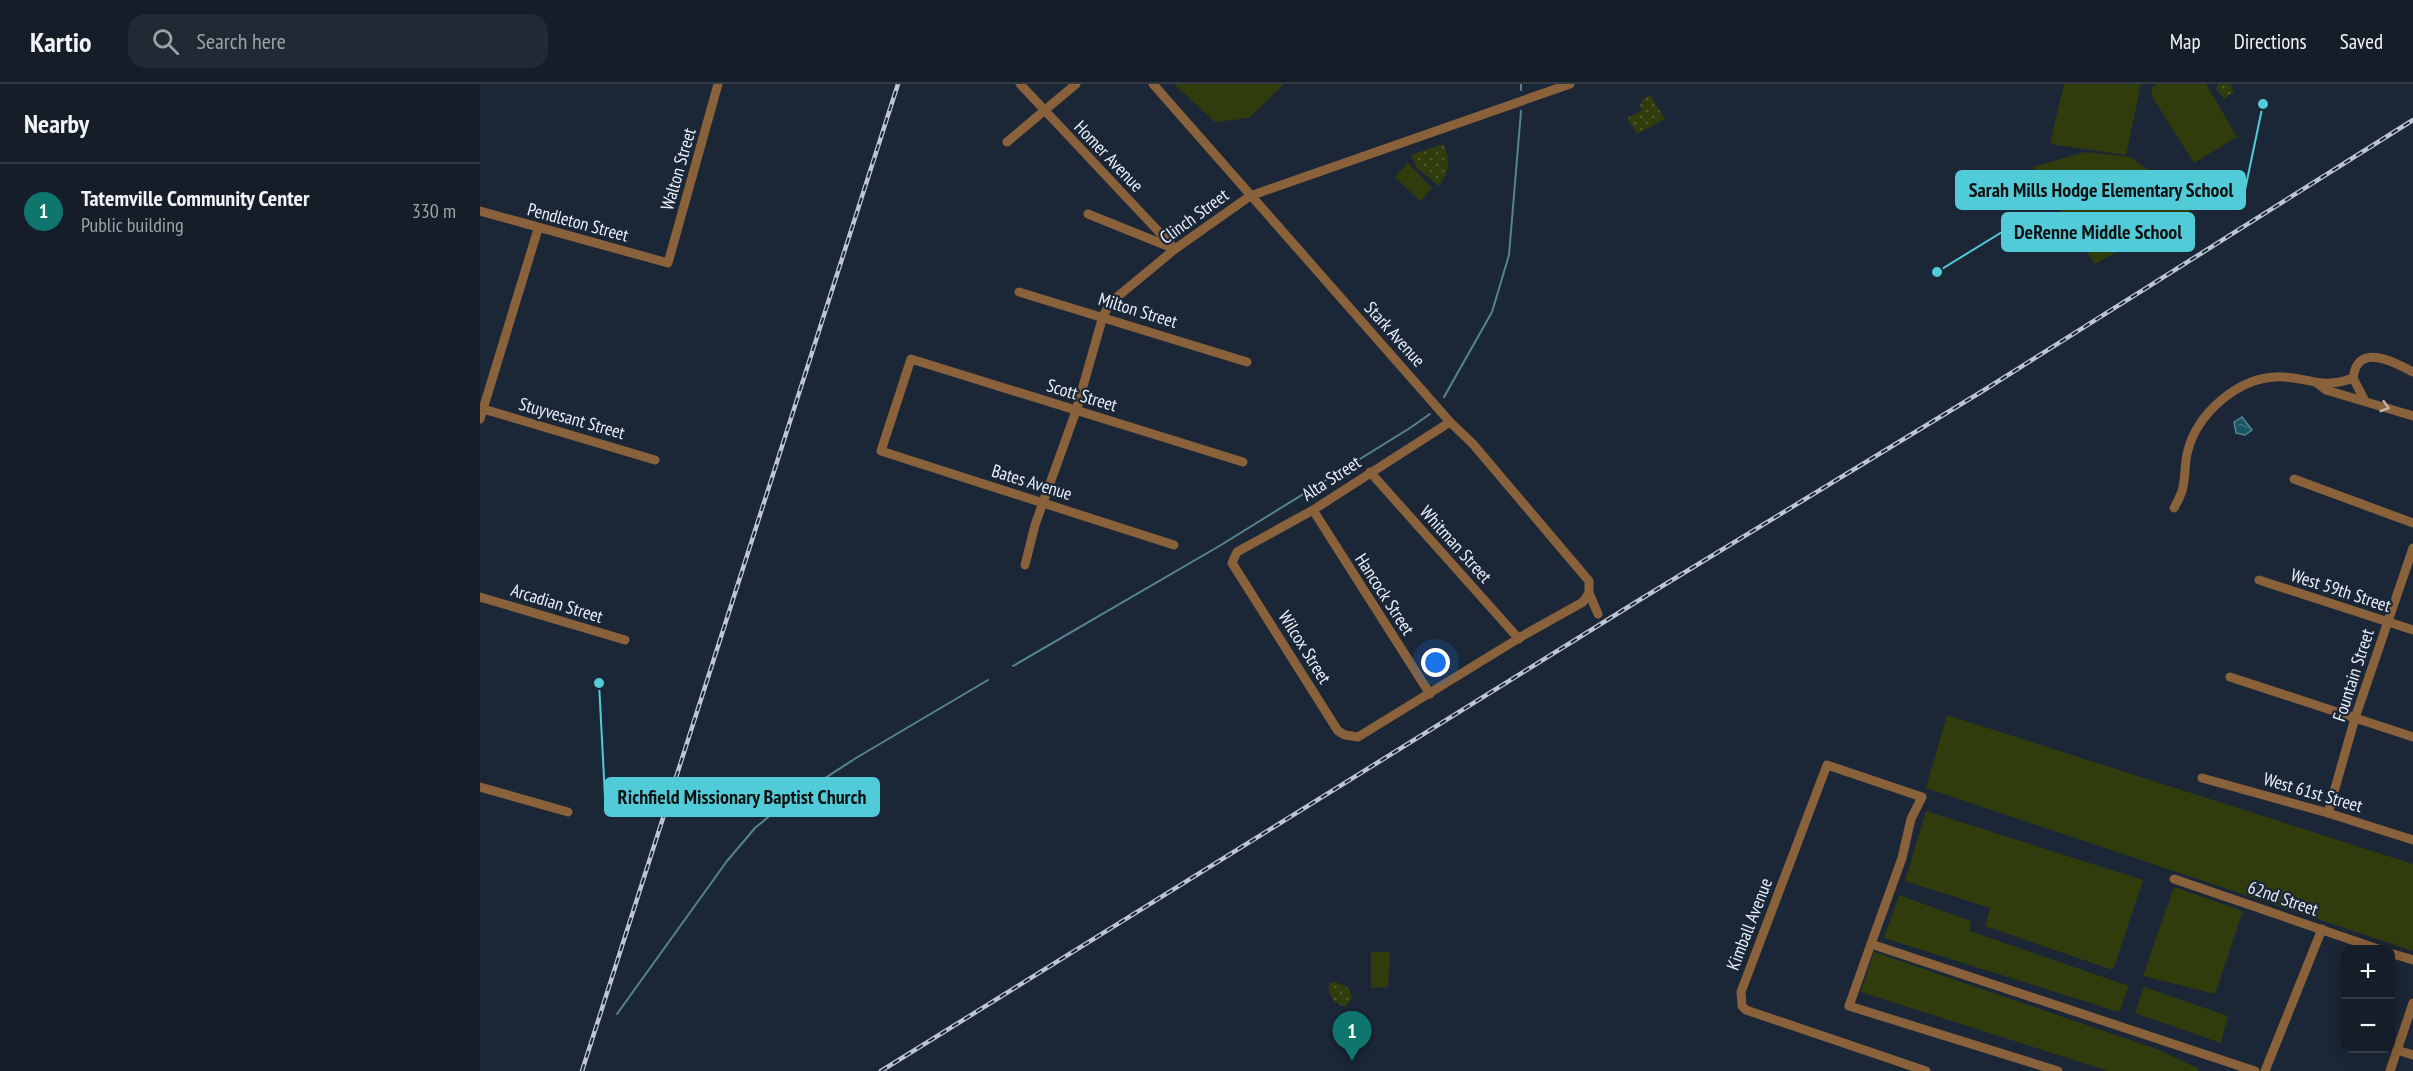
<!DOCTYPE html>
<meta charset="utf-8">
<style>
body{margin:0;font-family:"PT Sans Narrow",sans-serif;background:#212a34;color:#f1f3f6}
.controls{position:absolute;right:18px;bottom:18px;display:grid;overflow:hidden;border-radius:12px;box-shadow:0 3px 15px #0003}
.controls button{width:54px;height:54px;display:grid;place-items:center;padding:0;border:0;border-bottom:2px solid #333b45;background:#141d28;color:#f1f3f6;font:30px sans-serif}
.you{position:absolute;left:956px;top:579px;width:21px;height:21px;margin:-15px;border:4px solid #fff;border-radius:50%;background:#1a73e8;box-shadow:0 0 0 9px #1a73e833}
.badge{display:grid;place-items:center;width:39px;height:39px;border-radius:50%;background:#0f766e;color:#fff;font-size:20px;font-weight:700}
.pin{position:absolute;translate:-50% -50px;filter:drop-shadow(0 2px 3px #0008)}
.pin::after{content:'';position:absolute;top:32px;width:21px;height:18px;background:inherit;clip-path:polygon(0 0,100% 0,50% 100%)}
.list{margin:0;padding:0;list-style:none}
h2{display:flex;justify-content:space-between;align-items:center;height:78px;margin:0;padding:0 24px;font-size:26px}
h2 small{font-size:20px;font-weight:400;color:#9da2a8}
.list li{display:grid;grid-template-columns:39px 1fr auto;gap:18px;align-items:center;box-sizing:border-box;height:96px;padding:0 24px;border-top:2px solid #333b45}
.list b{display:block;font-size:22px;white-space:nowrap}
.list p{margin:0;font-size:20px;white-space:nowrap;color:#9da2a8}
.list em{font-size:20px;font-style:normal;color:#9da2a8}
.icon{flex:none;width:33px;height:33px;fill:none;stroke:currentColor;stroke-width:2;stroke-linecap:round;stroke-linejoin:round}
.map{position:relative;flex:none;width:1933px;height:987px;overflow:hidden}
header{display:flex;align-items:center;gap:36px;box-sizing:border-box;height:84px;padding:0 30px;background:#141d28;border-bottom:2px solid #333b45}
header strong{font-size:28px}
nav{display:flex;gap:33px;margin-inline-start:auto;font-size:21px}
.search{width:420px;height:54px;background:#212a34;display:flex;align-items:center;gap:15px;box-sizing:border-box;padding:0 21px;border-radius:18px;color:#9da2a8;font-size:22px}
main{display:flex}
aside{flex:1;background:#141d28}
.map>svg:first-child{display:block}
.grass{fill:#313c0c}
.park{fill:url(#park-dots)}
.water{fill:url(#water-ripples);stroke:#568490;stroke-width:1.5}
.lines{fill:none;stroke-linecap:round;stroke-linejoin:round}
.stream{stroke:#568490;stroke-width:2}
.street{stroke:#89613a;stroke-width:9}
.rail-casing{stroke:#bcc5d1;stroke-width:4.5}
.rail{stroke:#1b2736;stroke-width:2;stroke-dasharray:7;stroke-linecap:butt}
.oneway{stroke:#c2b7ae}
.labels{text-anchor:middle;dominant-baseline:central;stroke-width:4.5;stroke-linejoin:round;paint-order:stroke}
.street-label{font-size:18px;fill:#e8f0fb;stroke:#1b2736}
.leader{fill:none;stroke:#52cbd9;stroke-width:2}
.callout-dot{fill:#52cbd9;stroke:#1b2736;stroke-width:2}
.callout{fill:#52cbd9;stroke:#52cbd9;stroke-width:2}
.callout-label{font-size:20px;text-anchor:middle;font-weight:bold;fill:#111}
</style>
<header>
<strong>Kartio</strong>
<div class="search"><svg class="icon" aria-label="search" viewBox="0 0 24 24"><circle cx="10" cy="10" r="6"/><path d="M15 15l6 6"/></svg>Search here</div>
<nav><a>Map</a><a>Directions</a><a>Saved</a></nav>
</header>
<main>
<aside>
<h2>Nearby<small></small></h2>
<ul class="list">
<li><span class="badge">1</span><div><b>Tatemville Community Center</b><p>Public building</p></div><em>330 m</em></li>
</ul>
</aside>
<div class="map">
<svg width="1933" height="987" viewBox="0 0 1933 987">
<defs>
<pattern id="park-dots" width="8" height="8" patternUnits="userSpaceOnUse" patternTransform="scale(1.5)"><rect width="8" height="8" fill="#313c0c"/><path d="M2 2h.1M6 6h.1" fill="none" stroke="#4f5830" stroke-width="1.8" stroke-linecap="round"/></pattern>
<pattern id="water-ripples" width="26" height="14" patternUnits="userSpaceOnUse" patternTransform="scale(1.5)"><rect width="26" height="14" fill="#175662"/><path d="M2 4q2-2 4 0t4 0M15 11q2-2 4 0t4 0" fill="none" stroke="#396f79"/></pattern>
</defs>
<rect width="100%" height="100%" fill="#1b2736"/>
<g class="grass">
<polygon points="694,0 804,0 769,34 735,38"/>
<polygon points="1584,0 1661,0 1646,71 1570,60"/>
<polygon points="1677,0 1726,0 1757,53 1714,79 1673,14 1671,4"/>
<polygon points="1605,68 1650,73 1687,100 1710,127 1615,180 1553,83"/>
<polygon points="928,79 952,104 940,117 915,93"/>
<polygon points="1467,631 1933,780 1933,867 1446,704"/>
<polygon points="1446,727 1663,796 1633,886 1505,842 1510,824 1425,797"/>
<polygon points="1694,803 1763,827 1735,910 1663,892"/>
<polygon points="1419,811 1491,837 1490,847 1649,902 1639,928 1404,854"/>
<polygon points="891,868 910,868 908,903 891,904"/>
<polygon points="1394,868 1679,966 1719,985 1718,987 1628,987 1381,908"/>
<polygon points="1664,903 1748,932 1741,959 1655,929"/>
</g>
<g class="park">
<polygon points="1738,0 1750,0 1754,8 1744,15 1736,5"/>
<polygon points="1170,11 1185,35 1157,50 1147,34 1162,26 1159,21 1162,20 1161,17"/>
<path d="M963 60C972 77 969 87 959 102L937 84 931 71Z"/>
<path d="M855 898 869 904 872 914 865 923C853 918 848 913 849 899Z"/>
</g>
<polygon class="water" points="1762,333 1772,346 1765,351 1756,349 1754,338"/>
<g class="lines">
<g class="stream">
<polyline points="1041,0 1041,6"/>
<polyline points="964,313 1012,228 1029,171 1041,27"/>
<polyline points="533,582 741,461 930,344 950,330"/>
<polyline points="137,930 247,777 275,744 299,724 376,674 508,596"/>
</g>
<g class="street">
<polyline points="540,0 695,165"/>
<polyline points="673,0 970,338 993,360 1109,497 1109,509 1118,530"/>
<polyline points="527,58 596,0"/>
<polyline points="0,127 188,179 238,0"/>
<polyline points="608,130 690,163"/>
<polyline points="539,208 767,278"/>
<polyline points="1873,294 1885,317"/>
<polyline points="1838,300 1846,306 1933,332"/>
<polyline points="0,324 175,376"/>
<polyline points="0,335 58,145"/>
<polyline points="970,338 833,426 757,468 752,479 858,647 865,651 878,653 1044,551 1103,518 1109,509"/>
<polyline points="890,388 1039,555"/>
<polyline points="1814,395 1933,439"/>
<path d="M1694 424C1697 419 1700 413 1702 407 1706 394 1704 379 1708 366 1718 329 1757 295 1795 293 1826 291 1839 307 1873 294 1874 289 1875 283 1878 280 1890 264 1920 281 1933 288"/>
<polyline points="833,426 950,610"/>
<polyline points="694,461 401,367 431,275 763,378"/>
<polyline points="545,481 555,441 596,327 623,232 631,218 695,165 770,112 1090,0"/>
<polyline points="1779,496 1933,546"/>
<polyline points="0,513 145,556"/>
<polyline points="1750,593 1933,653"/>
<polyline points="1722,694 1848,729 1933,756"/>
<polyline points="0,703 88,728"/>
<polyline points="1848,729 1875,634 1933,464"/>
<polyline points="1694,795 1901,866"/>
<polyline points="1391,860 1369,922 1578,987"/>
<polyline points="1910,869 1933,876"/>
<polyline points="1917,966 1933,971"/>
<polyline points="1446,987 1266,926 1262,922 1261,908 1347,681 1442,713 1431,735 1422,774 1391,860 1775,987"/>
<polyline points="1785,987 1842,845"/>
<polyline points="1910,987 1933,919"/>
</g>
<g class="rail-casing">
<g id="rail">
<polyline points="102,987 418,0"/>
<polyline points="401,987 1161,515 1501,308 1933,36"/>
</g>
</g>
<use href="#rail" class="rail"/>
</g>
<defs><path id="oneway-chevron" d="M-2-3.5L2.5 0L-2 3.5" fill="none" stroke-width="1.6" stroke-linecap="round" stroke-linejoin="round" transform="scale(1.5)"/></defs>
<use class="oneway" href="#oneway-chevron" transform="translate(1905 323) rotate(17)"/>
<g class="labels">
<g class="street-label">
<text transform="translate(629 72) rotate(46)">Homer Avenue</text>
<text transform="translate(198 85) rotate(-74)">Walton Street</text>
<text transform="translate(714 132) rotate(-36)">Clinch Street</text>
<text transform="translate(98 138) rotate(15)">Pendleton Street</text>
<text transform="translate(658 226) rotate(17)">Milton Street</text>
<text transform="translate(915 250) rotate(48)">Stark Avenue</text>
<text transform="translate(602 311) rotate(17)">Scott Street</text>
<text transform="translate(92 334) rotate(16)">Stuyvesant Street</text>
<text transform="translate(851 394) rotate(-33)">Alta Street</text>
<text transform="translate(552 398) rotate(17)">Bates Avenue</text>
<text transform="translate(976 460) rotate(48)">Whitman Street</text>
<text transform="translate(1861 506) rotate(18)">West 59th Street</text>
<text transform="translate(905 510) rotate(57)">Hancock Street</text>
<text transform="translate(77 519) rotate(17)">Arcadian Street</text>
<text transform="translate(825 563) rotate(58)">Wilcox Street</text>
<text transform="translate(1873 591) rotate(-72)">Fountain Street</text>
<text transform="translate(1833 708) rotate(16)">West 61st Street</text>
<text transform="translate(1803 814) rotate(19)">62nd Street</text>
<text transform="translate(1269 840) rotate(-69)">Kimball Avenue</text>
</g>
</g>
<path class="leader" d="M1783 20L1765 106M1457 188L1522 148M119 599L125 713"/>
<g class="callout-dot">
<circle cx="1783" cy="20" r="6"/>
<circle cx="1457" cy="188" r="6"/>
<circle cx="119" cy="599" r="6"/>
</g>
<g class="callout">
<rect x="1476" y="87" width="289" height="38" rx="6"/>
<rect x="1522" y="129" width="192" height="38" rx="6"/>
<rect x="125" y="694" width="274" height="38" rx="6"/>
</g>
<g class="callout-label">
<text x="1621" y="113">Sarah Mills Hodge Elementary School</text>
<text x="1618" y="155">DeRenne Middle School</text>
<text x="262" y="720">Richfield Missionary Baptist Church</text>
</g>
</svg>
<div class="controls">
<button>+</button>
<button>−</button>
</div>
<div class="you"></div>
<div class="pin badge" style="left:872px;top:977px">1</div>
</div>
</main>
